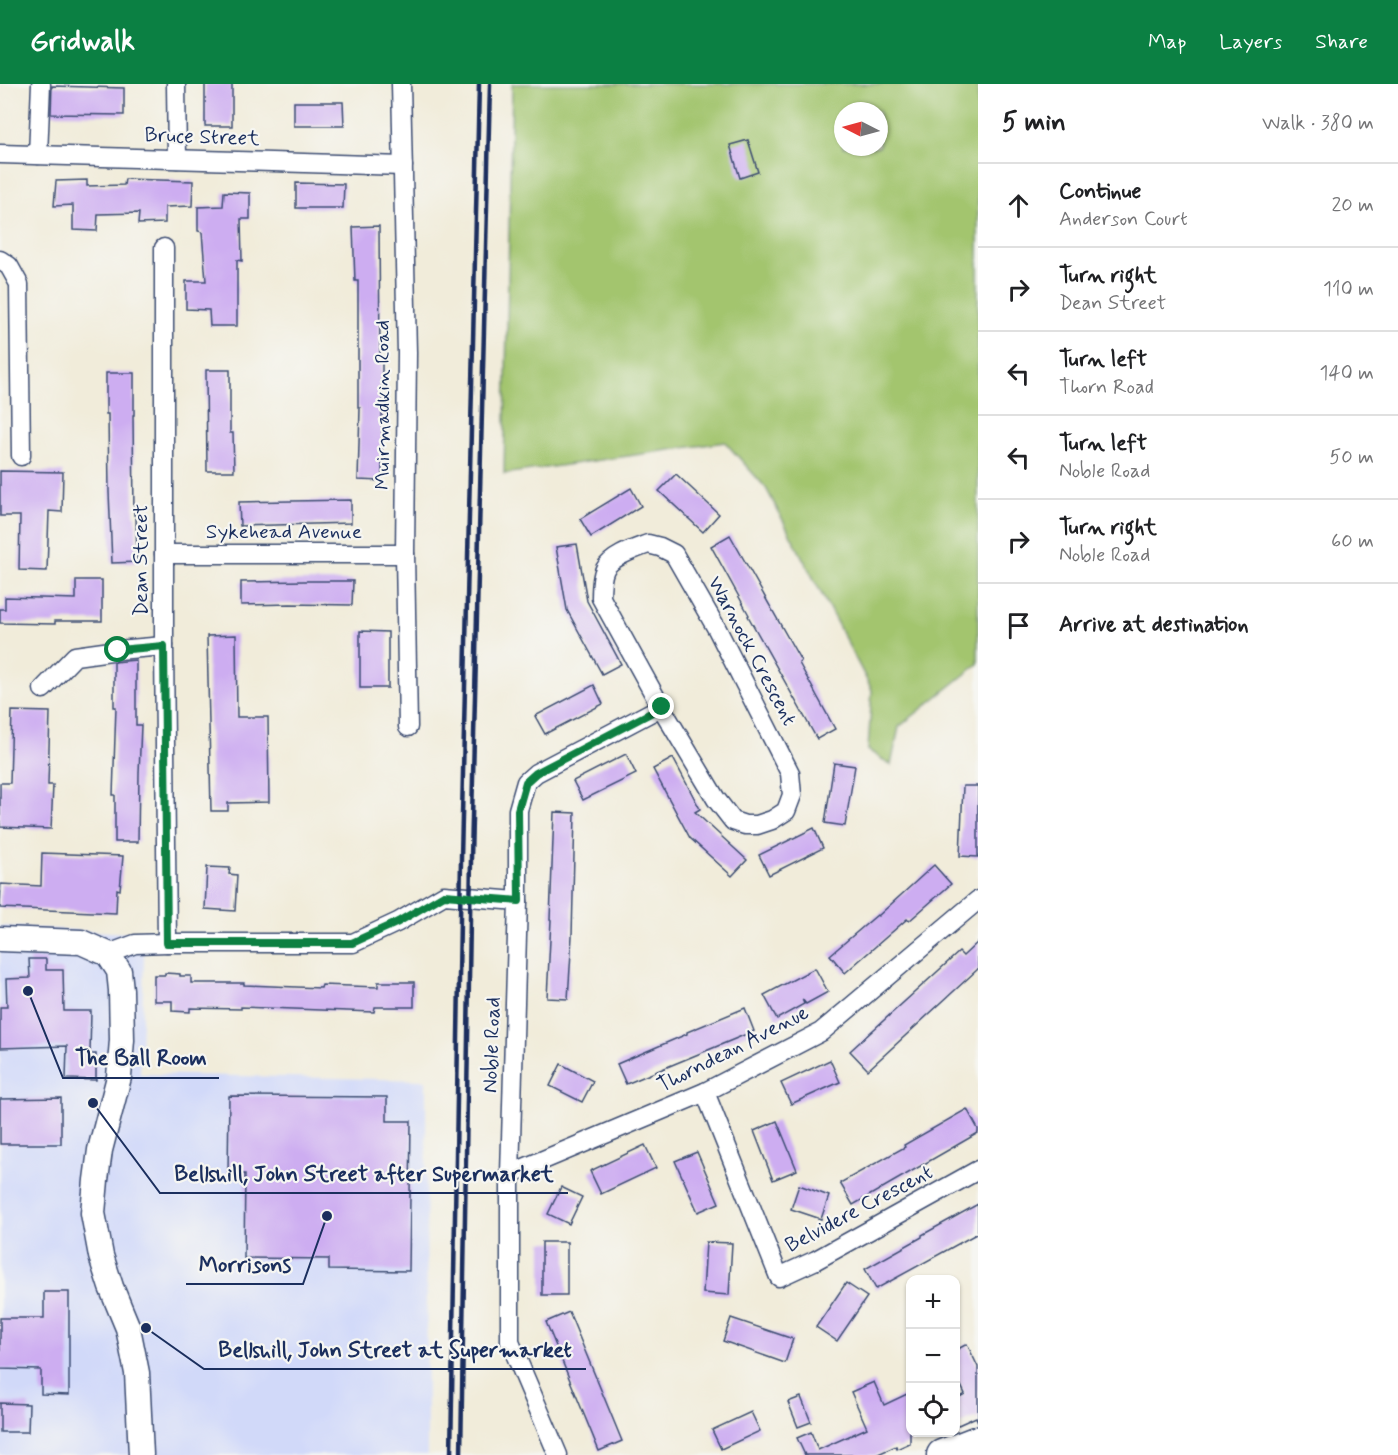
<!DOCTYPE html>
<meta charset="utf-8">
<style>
body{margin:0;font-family:Mynerve,sans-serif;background:#f6f6f6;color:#202124}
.controls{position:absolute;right:18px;bottom:18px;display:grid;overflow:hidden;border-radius:12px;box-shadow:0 2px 4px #0004}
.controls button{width:54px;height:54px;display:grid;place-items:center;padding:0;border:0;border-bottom:2px solid #e0e0e0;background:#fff;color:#202124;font:30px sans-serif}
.compass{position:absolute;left:834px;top:18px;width:54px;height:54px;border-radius:50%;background:#fff;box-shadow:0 2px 4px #0004;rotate:276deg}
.stop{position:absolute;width:18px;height:18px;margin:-14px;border:4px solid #0b8043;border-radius:50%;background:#fff}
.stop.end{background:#0b8043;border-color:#fff;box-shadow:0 2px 6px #0008}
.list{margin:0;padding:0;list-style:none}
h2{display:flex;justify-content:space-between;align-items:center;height:78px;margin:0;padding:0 24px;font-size:26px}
h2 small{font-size:20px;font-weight:400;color:#757577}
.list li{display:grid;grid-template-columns:39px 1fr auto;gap:18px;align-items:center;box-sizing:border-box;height:84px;padding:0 24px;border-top:2px solid #e0e0e0}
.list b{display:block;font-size:22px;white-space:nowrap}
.list p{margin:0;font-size:20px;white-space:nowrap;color:#757577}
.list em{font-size:20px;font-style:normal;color:#757577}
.icon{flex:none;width:33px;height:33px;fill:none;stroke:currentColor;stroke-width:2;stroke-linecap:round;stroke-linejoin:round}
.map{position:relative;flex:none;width:978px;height:1371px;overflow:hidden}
header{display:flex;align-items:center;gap:36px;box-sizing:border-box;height:84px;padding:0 30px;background:#0b8043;color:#fff}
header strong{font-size:28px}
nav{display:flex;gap:33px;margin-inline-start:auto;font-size:21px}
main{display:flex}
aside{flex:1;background:#fff}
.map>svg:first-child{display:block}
.built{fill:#d1d9f9}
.green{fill:#a3c56e;stroke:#5f7a66;stroke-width:1.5;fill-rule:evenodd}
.building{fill:#cdadf1}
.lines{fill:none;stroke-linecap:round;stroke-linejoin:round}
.minor-casing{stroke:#3b4b71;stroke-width:21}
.tertiary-casing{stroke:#3b4b71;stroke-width:27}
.primary-casing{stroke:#3b4b71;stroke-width:33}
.minor{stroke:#fff;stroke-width:18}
.tertiary{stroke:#fff;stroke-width:24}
.primary{stroke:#fff;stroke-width:30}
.rail{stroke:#1b2f5e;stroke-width:4.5}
.route{stroke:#0b8043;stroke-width:8}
.labels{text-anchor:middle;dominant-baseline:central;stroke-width:4.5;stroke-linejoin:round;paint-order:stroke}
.street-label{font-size:21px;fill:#1b2f5e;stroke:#f6f6f2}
.leader{fill:none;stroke:#1b2f5e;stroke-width:2}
.callout-dot{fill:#1b2f5e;stroke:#f6f6f2;stroke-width:2}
.callout-label{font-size:22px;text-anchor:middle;font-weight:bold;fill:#1b2f5e;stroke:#f6f6f2;stroke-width:4.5;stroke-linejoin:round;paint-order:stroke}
</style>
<header>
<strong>Gridwalk</strong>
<nav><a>Map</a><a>Layers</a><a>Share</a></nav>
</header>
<main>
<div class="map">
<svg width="978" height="1371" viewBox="0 0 978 1371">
<rect width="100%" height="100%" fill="#f6f6f2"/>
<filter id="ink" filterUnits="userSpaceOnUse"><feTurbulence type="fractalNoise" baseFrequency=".0167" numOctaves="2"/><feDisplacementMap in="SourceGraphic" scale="12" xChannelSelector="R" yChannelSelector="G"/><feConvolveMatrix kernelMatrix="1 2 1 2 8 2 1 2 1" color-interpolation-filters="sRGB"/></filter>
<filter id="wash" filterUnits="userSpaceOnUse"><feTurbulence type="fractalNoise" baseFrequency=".008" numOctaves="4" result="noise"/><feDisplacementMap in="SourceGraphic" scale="24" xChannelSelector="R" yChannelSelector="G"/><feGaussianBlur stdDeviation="1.35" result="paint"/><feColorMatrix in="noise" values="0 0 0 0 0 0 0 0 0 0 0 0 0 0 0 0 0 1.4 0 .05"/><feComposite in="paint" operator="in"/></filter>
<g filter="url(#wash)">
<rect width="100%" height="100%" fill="#f1ecda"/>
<polygon class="built" points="0,842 145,850 140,990 426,996 427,1371 0,1371"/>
<path class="green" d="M512 0H978V580L899 643 891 681 868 666 872 606 766 404 725 358 504 390ZM843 27H879V63H843Z"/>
<g id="blocks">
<g class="building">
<rect x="205" y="0" width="27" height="42"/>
<polygon points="52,2 124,4 124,31 51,30"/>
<polygon points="294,18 343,18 344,42 294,42"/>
<polygon points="748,56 758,88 740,94 730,61"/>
<polygon points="125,95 193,97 192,122 165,123 165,139 138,140 139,129 98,130 97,147 73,146 73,121 54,122 56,97 87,96 87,102 124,101"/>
<polygon points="296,99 344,100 343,124 296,124"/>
<polygon points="224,108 250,109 250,135 241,135 242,177 237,176 237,242 210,242 209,226 186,225 186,197 206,197 202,148 198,147 198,123 223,122"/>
<polygon points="379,142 380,276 382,276 382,397 358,396 360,324 358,324 358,197 355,197 353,143"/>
<polygon points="206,286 230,286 230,349 233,349 234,387 207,387"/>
<polygon points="106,289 134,289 134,331 133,331 134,431 136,431 137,478 112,479 109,408 108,330 106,330"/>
<polygon points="0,387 63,388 62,428 49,427 47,487 19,486 20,432 0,432"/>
<polygon points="676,390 719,430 703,448 659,407"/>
<polygon points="631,404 641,422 591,453 580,435"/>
<polygon points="351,416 351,439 240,442 239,418"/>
<polygon points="730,451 801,577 799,579 835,645 817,655 748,532 749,531 711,462"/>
<polygon points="577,460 587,517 621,580 602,590 567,526 556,463"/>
<polygon points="76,496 102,496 102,537 55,537 55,540 0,539 0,525 5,525 5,513 76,515"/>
<polygon points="304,497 353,497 352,521 290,520 241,521 241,498"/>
<polygon points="360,547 388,548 388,604 360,604"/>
<polygon points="236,551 237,633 268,633 269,718 228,719 228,727 211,727 207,552"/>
<polygon points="136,576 136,641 141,641 139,689 138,758 115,758 115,711 113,711 116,623 114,623 114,578"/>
<polygon points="594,601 603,620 545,650 535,632"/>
<polygon points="12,627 50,628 48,701 53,701 51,745 0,743 0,699 10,699"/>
<polygon points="626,670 636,690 583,716 573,697"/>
<polygon points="673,674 700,725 695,728 747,776 732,792 690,754 653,685"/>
<polygon points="834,679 855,682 845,742 825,739"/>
<polygon points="963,702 978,702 978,773 960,772"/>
<polygon points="554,728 575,729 572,852 568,915 547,914 551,836 550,836"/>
<polygon points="814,744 823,764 769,791 759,771"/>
<polygon points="42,769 123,772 120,806 117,805 116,829 0,824 1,800 41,802"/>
<polygon points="934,781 951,800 909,837 907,835 845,889 830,871 877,831 878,832"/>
<polygon points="207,783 230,784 229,790 237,791 235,827 205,825"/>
<polygon points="978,858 978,885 868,986 850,967 959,868 963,872"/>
<polygon points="29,875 46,875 46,886 63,886 64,927 91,927 90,970 96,970 96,996 66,995 67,962 0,964 0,923 7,923 6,895 30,894"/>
<polygon points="815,884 828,908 806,920 802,915 804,920 777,935 764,911"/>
<polygon points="165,889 180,890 180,892 191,892 191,899 244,899 244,901 321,904 322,901 378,903 378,898 414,898 414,923 375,923 374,928 241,923 241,925 190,924 190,928 172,927 172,917 154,917 154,891 165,891"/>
<polygon points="745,924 754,947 626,1000 617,980 687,950 687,948"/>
<polygon points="830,976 840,998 791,1020 781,999"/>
<polygon points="561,980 593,997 582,1018 550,1002"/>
<polygon points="229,1012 387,1013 387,1037 411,1037 409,1187 329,1186 329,1175 244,1174 245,1090 228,1090"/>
<polygon points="61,1014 61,1060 0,1060 0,1015"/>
<polygon points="967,1025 978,1045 978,1049 853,1121 840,1099 905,1063 904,1061"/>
<polygon points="777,1037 797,1086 773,1096 754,1047"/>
<polygon points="645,1061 656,1084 601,1110 590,1087"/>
<polygon points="697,1068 719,1119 698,1128 675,1077"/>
<polygon points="799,1101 829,1112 821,1135 791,1125"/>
<polygon points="561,1103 582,1113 569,1140 548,1130"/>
<polygon points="978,1120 978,1149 876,1205 865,1185 922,1153 922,1151"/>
<rect x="542" y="1158" width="25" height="53"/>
<polygon points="706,1158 732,1159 729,1211 703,1209"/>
<polygon points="846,1199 867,1213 837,1257 816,1243"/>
<polygon points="44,1208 69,1208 69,1311 41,1310 41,1286 0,1285 0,1234 44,1234"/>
<polygon points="569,1228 622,1357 599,1367 546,1238"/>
<polygon points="731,1234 793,1255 785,1279 723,1257"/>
<polygon points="967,1260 978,1283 978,1338 976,1333 956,1342 956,1315 965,1310 956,1291 956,1266"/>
<polygon points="874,1298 884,1321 907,1310 910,1319 910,1359 897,1365 896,1362 876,1371 805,1371 797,1354 811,1348 818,1366 867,1344 851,1308"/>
<polygon points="801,1313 811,1338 798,1343 788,1318"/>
<polygon points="0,1319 29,1320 28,1348 0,1348"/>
<polygon points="751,1328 760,1347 721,1365 712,1346"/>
</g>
</g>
</g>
<g filter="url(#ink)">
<use href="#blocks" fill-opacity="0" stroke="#3b4b71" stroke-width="1.5"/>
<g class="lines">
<g class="minor-casing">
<g id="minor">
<polyline points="176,0 177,75"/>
<polyline points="401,0 407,269 405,470 408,643"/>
<polyline points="0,70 403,82"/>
<polyline points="38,71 41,0"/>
<polyline points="164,164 164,562 167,859"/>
<polyline points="0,176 9,182 19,200 21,372"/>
<path d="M648 460 660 463 674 470 717 545 790 689 792 711 786 727 772 736 757 741H745L733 737 716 715 661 623 601 514C601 505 601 493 605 485 612 472 635 465 648 460Z"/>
<polyline points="164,470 405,470"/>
<polyline points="43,605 75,572 118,566 164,562"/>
<polyline points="108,870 135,860 167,859 353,859 398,838 444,811 518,817"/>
<polyline points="705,1008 779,1193 816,1176 978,1086"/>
<polyline points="510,1090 705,1008 821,948 978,816"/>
<polyline points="558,1371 510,1258 510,1090 518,817 518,726 526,698 536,689 661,623"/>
</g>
</g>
<g class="tertiary-casing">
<polyline id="tertiary" points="0,855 81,858 108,870 119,887 121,906 122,956 119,993 100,1066 96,1096 93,1129 101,1172 111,1203 128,1244 137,1289 141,1371"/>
</g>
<g class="primary-casing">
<polyline id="primary" points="942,1371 978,1357"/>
</g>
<use href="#minor" class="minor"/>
<use href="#tertiary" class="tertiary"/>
<use href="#primary" class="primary"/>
<g class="rail">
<polyline points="451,1371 461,775 479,0"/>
<polyline points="461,1371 471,775 490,0"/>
</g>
</g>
</g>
<g class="lines" filter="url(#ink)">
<polyline class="route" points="118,566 164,562 167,859 352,859 398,838 444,811 519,817 518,726 526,698 536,689 662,623"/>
</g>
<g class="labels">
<g class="street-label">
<text transform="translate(202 53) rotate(2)">Bruce Street</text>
<text transform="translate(383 321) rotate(-90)">Muirmadkin Road</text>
<text x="284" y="448">Sykehead Avenue</text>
<text transform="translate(141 476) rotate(-90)">Dean Street</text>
<text transform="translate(752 567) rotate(62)">Warnock Crescent</text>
<text transform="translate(492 961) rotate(-88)">Noble Road</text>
<text transform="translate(733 965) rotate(-27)">Thorndean Avenue</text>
<text transform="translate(859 1125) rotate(-28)">Belvidere Crescent</text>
</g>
</g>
<path class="leader" d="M28 907L63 994H219M93 1019L160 1109H568M327 1132L303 1200H186M146 1244L204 1285H586"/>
<g class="callout-dot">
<circle cx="28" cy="907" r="6"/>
<circle cx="93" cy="1019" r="6"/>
<circle cx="327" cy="1132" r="6"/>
<circle cx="146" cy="1244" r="6"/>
</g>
<g class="callout-label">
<text x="141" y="981">The Ball Room</text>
<text x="364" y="1097">Bellshill, John Street after Supermarket</text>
<text x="245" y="1188">Morrisons</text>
<text x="395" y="1273">Bellshill, John Street at Supermarket</text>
</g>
</svg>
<div class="controls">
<button>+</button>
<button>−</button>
<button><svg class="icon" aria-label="locate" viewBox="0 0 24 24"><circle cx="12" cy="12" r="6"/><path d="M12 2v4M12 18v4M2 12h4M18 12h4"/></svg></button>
</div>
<svg class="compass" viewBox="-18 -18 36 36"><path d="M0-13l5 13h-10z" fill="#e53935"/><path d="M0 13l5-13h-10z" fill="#757577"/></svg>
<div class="stop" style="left:118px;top:566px"></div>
<div class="stop end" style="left:662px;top:623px"></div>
</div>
<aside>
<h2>5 min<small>Walk · 380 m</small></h2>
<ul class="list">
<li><svg class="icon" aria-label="ahead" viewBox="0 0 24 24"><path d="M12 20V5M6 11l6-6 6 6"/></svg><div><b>Continue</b><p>Anderson Court</p></div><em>20 m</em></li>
<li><svg class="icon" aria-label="right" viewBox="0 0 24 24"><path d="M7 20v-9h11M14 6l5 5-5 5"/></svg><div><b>Turn right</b><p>Dean Street</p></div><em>110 m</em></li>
<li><svg class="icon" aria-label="left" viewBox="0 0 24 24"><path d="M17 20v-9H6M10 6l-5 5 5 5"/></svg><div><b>Turn left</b><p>Thorn Road</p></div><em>140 m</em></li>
<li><svg class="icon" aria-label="left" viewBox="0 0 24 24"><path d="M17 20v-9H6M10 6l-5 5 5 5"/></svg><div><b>Turn left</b><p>Noble Road</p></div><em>50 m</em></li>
<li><svg class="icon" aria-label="right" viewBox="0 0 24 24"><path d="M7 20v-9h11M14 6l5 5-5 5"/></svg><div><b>Turn right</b><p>Noble Road</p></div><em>60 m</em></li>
<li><svg class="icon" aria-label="arrive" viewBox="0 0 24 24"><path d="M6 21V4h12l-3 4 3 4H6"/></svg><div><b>Arrive at destination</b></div></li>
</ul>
</aside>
</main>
